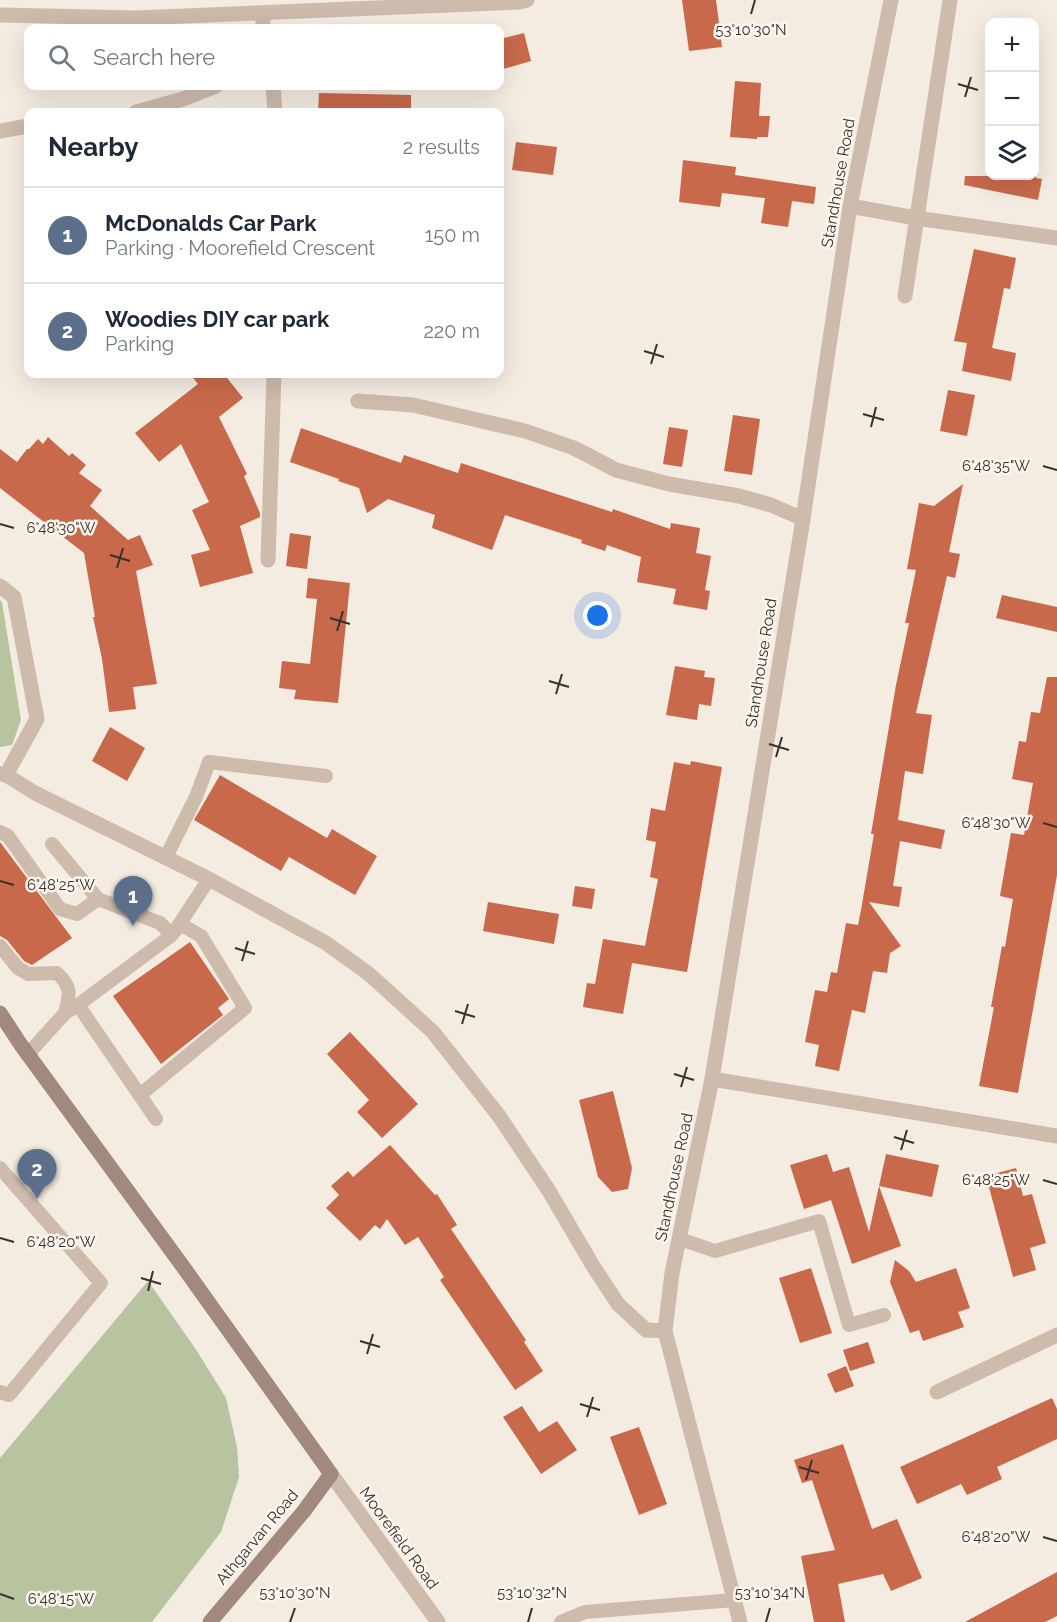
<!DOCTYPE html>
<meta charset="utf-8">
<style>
body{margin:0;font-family:Raleway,sans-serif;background:#f2f2f3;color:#1f2937}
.controls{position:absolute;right:18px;top:18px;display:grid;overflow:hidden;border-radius:12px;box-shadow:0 6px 24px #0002}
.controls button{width:54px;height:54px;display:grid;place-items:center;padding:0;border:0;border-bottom:2px solid #e0e1e3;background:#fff;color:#1f2937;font:30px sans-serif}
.you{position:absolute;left:598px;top:616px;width:21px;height:21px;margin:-15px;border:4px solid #fff;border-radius:50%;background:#1a73e8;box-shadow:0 0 0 9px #1a73e833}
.badge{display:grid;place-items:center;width:39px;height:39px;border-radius:50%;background:#2563eb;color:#fff;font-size:20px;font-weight:700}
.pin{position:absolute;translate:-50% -50px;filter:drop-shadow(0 2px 3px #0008)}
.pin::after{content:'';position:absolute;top:32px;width:21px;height:18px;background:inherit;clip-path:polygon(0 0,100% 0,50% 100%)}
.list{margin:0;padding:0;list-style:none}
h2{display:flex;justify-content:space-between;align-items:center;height:78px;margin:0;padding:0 24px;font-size:26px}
h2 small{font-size:20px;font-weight:400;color:#747a83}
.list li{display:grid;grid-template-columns:39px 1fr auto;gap:18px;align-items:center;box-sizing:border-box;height:96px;padding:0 24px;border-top:2px solid #e0e1e3}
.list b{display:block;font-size:22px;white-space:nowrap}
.list p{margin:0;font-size:20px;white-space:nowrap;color:#747a83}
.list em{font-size:20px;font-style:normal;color:#747a83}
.icon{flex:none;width:33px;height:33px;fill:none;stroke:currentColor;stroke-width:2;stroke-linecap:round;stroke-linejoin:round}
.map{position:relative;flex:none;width:1057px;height:1622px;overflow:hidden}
.search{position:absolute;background:#fff;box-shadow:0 6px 24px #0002;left:24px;top:24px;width:480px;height:66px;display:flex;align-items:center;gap:15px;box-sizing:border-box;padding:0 21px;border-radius:12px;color:#747a83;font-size:22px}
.panel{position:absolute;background:#fff;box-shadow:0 6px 24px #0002;left:24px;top:108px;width:480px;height:270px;border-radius:12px}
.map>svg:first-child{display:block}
.green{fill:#b8c4a0}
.building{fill:#c8694b}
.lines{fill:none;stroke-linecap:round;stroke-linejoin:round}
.service{stroke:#cdbbac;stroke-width:14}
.minor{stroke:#cdbbac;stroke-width:15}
.tertiary{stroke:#cdbbac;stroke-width:15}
.secondary{stroke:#a18a7d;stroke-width:15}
.ticks{fill:none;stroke:#3b302b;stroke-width:2}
.labels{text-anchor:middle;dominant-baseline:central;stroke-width:5;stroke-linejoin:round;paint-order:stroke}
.street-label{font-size:16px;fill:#3b302b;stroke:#fbf5ee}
.ticks-label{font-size:15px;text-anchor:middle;fill:#3b302b;stroke:#fbf5ee;stroke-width:5;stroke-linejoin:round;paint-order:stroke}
</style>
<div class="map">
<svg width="1057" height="1622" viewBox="0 0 1057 1622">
<rect width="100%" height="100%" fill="#f4ebe1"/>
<g class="green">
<polygon points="0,600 2,602 21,720 12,745 0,747"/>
<polygon points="148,1281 195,1348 226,1398 237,1447 239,1477 221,1532 152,1622 0,1622 0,1458"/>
</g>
<g class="building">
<polygon points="682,0 716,0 722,47 689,51"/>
<polygon points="524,33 531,61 500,70 500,39"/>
<polygon points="735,81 761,83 759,116 770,116 768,137 757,137 757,139 730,137"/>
<polygon points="319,93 411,95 411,112 318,112"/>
<polygon points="516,142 557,147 553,175 512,170"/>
<polygon points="683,160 736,167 735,175 816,187 814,204 792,201 788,227 761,223 765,198 722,193 720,207 679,202"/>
<polygon points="965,176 1036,176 1036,178 1042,179 1038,200 964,185"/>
<polygon points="974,249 1016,258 1010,289 1004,288 992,348 1016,353 1011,381 962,371 967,343 954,341"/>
<polygon points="190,374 224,374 243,398 219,417 247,474 244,476 260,513 260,517 240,526 253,573 200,587 191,555 210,550 192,510 209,502 181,444 159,462 135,433 198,384"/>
<polygon points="948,390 975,395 967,436 940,431"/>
<polygon points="733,415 760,419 752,475 724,471"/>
<polygon points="669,427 688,430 682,467 663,464"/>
<polygon points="301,428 401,463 404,455 458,473 461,463 612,512 613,509 670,529 671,523 700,528 696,553 711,556 705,590 710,591 707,610 673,604 676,589 637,582 641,557 607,545 605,551 581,543 582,540 505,515 492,550 432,528 435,515 388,499 367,513 359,488 338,481 339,479 290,462"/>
<polygon points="48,437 69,456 72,453 86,465 79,473 102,490 90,506 128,540 140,535 153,565 136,571 157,684 133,687 136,709 109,712 102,659 93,617 95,617 84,553 0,488 0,449 17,462 27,449 29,449 38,439 43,444"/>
<polygon points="963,484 949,552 960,554 955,578 947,576 916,713 932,715 923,774 905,771 898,820 945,830 941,849 900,841 893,886 902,887 899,907 869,902 901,946 890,953 887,973 873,971 865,1013 852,1010 839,1071 815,1066 819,1045 805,1042 815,990 827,992 831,972 837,973 846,923 858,925 861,910 874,834 871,834 896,685 909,623 905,623 916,570 907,569 919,503 934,506"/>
<polygon points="290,533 311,536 307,569 286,566"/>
<polygon points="308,578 350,583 338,703 294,699 296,690 279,688 282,661 310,664 317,599 306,598"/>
<polygon points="1002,595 1057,607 1057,632 996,618"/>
<polygon points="675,666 705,671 704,677 715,678 711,706 699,704 697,720 666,715"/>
<polygon points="1047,677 1057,677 1057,875 1018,1093 979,1086 994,1007 991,1007 1002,946 1005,947 1013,899 1000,896 1011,833 1024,835 1033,783 1012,779 1019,741 1026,742 1031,712 1040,713"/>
<polygon points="110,727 145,748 127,781 92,761"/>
<polygon points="691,761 722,767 687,972 632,963 623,1014 583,1007 587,983 595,984 603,939 645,946 658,879 650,877 656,842 646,840 651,808 665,811 674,762 690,765"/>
<polygon points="220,775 327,838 332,829 377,856 355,895 289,857 281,871 194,820"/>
<polygon points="0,842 72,938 32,965 24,961 7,940 0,936"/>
<polygon points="575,886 595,889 592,909 572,906"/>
<polygon points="488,902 559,914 554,944 483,931"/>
<polygon points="190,942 229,999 218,1008 223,1015 161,1064 113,996"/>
<polygon points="350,1032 418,1104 382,1138 357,1112 369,1100 327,1054"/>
<polygon points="613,1091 632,1168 628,1189 612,1192 598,1177 579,1100"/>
<polygon points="390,1145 435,1195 437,1194 457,1225 451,1229 526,1340 524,1342 543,1371 515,1390 440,1280 444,1277 418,1237 405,1245 387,1219 380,1229 375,1225 360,1241 326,1208 339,1195 331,1186 348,1171 353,1177"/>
<polygon points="827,1154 833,1172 849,1167 869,1232 879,1186 901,1246 852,1264 831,1200 804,1209 790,1165"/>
<polygon points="886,1154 939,1165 932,1197 879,1186"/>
<polygon points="1016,1168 1023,1196 1032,1194 1046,1243 1030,1248 1036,1270 1013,1277 986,1176"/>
<polygon points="895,1260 909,1271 916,1282 956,1268 970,1308 958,1312 964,1327 923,1341 919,1330 910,1333 890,1282"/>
<polygon points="811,1268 832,1333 800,1343 779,1278"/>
<polygon points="868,1342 875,1363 850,1371 843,1350"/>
<polygon points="846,1366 854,1386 835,1393 827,1374"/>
<polygon points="1052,1398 1057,1409 1057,1439 997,1467 1002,1479 967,1495 961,1484 917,1504 900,1467"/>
<polygon points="522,1406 539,1432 557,1421 577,1450 541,1474 503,1417"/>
<polygon points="639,1427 667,1504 639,1515 610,1437"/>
<polygon points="843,1444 872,1529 897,1519 922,1578 891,1591 883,1574 838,1584 845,1622 814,1622 801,1556 835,1550 812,1480 802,1483 794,1460"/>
<polygon points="1057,1572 1057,1616 1045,1622 965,1622"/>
</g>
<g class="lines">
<g class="service">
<polyline points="0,832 8,836 60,909 77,914 98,899"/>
<polyline points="166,857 196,797 209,762 326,776"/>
<polyline points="175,931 209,879"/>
<path d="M0 946 18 968 28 974 57 973C72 987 70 994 65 1013"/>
<polyline points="78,1005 156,1119"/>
<polyline points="28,1054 65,1013 78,1005 172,935 160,923 98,899 52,844"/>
<polyline points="140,1095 245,1008 201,936 180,924"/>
<polyline points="0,1168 101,1283 9,1395 0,1392"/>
<polyline points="680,1239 715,1251 819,1221 849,1325 884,1315"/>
<polyline points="561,1622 585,1612 735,1600"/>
</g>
<g class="minor">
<polyline points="263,13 263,28"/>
<polyline points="273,86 275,112"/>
<polyline points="136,112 183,99 216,86"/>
<polyline points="0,131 28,126"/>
<polyline points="850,206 916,218 1057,238"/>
<polyline points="905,296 950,0"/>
<polyline points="358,401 413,405 525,431 574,448 616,470 669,484 739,496 771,505 803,519"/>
<polyline points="268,560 274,374"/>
<polyline points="0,586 14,597 37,719 6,775"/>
<polyline points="0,774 6,775 35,793 209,879 326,943 369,974 433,1032 499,1116 549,1191 593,1266 618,1304 646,1330 665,1331"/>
<polyline points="712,1079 1057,1136"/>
<polyline points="937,1392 1057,1335"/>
<polyline points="740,1622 665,1331 672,1273 712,1079 803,519 850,206 891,0"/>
</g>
<g class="tertiary">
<polyline points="0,15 137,18 519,2 527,0"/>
<polyline points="331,1474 438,1622"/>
</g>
<polyline class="secondary" points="0,1013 21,1045 184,1268 331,1474 304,1511 210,1622"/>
</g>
<path class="ticks" d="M751 14 755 0M958 84 978 90M965 97 971 77M644 351 664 357M651 364 657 344M863 414 884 420M871 427 876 407M1043 466 1057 470M0 524 14 528M110 555 130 561M117 568 123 548M330 618 350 624M337 631 343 611M549 681 569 687M556 694 562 674M769 744 789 750M776 757 782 737M1043 823 1057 827M0 881 14 885M235 948 255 954M242 961 248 941M455 1011 475 1017M462 1024 468 1004M674 1074 694 1080M681 1087 687 1067M894 1137 914 1143M901 1150 907 1130M1043 1180 1057 1184M0 1238 14 1242M141 1278 161 1284M148 1291 153 1271M360 1341 380 1347M367 1354 373 1334M580 1404 600 1410M587 1417 593 1397M799 1467 819 1473M806 1480 812 1460M1043 1537 1057 1541M0 1594 14 1599M290 1622 295 1608M528 1622 532 1608M766 1622 770 1608"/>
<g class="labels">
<g class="street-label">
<text transform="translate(838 183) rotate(-80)">Standhouse Road</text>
<text transform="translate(761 663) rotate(-81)">Standhouse Road</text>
<text transform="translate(674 1177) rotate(-78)">Standhouse Road</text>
<text transform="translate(257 1537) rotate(-50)">Athgarvan Road</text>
<text transform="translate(399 1538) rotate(54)">Moorefield Road</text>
</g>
</g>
<g class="ticks-label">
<text x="751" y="35">53°10'30"N</text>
<text x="996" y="471">6°48'35"W</text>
<text x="61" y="533">6°48'30"W</text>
<text x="996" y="828">6°48'30"W</text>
<text x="61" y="890">6°48'25"W</text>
<text x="996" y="1185">6°48'25"W</text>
<text x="61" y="1247">6°48'20"W</text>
<text x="996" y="1542">6°48'20"W</text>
<text x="295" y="1598">53°10'30"N</text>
<text x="532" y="1598">53°10'32"N</text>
<text x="770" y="1598">53°10'34"N</text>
<text x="61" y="1604">6°48'15"W</text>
</g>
</svg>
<div class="controls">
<button>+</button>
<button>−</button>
<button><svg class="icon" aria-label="layers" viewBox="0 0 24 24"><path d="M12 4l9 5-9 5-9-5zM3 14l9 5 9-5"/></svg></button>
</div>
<div class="you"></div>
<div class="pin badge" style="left:133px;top:926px;background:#5c6f8a">1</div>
<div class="pin badge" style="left:37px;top:1199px;background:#5c6f8a">2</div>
<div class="search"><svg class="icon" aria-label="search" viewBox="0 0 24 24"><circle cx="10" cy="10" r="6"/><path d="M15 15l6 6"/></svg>Search here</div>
<section class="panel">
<h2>Nearby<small>2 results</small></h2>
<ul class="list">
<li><span class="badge" style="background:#5c6f8a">1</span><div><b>McDonalds Car Park</b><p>Parking · Moorefield Crescent</p></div><em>150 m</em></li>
<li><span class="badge" style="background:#5c6f8a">2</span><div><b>Woodies DIY car park</b><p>Parking</p></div><em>220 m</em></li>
</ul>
</section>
</div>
